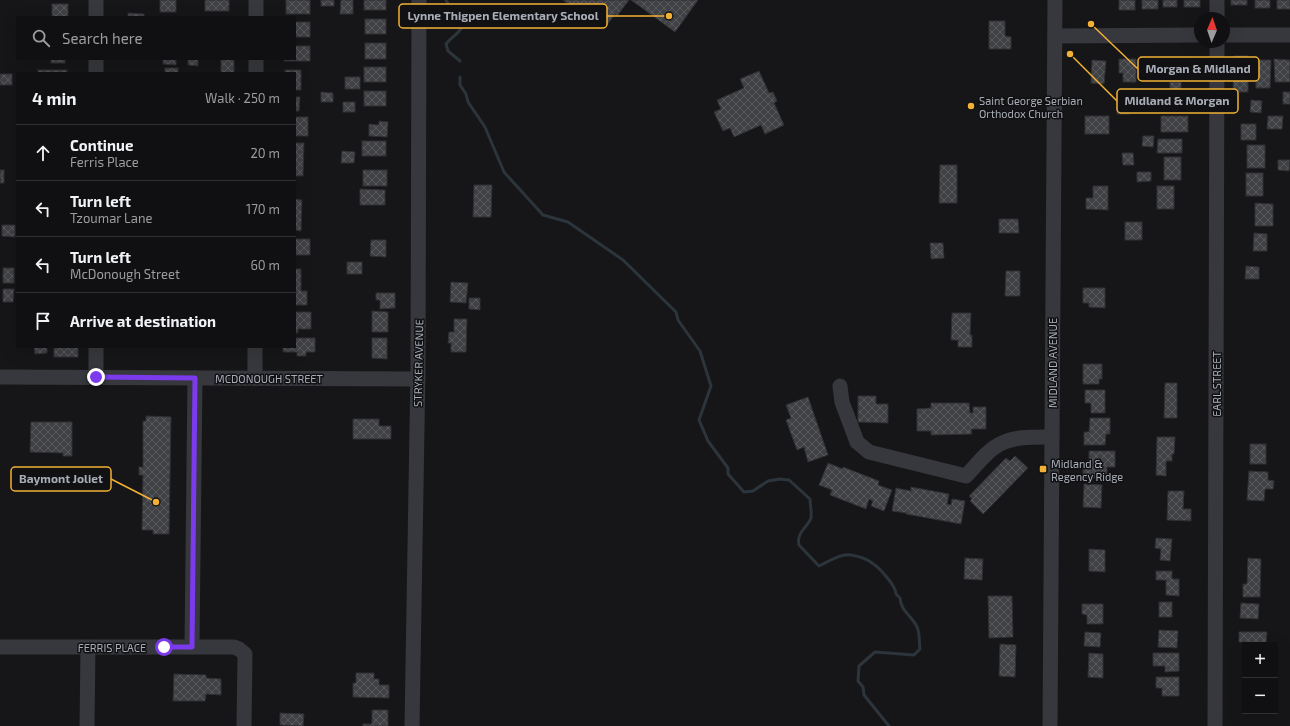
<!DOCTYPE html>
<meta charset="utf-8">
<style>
body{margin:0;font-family:"Exo 2",sans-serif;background:#19191b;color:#f1f3f6}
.controls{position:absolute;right:12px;bottom:12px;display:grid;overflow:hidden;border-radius:0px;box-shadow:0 4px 16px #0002}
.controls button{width:36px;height:36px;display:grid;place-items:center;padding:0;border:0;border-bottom:1px solid #303032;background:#101012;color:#f1f3f6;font:20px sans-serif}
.compass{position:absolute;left:1194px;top:12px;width:36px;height:36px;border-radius:50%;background:#101012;box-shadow:0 4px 16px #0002;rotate:2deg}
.stop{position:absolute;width:12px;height:12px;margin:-9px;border:3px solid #7c3aed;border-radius:50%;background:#fff}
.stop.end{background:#7c3aed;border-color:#fff;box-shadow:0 1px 4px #0008}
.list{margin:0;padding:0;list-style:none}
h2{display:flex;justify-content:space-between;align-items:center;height:52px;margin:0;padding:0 16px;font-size:17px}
h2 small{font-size:13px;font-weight:400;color:#9c9d9f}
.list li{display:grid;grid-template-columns:26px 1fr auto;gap:12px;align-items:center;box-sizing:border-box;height:56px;padding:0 16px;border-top:1px solid #303032}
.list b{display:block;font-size:15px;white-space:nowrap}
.list p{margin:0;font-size:13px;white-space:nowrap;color:#9c9d9f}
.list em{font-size:13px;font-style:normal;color:#9c9d9f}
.icon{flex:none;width:22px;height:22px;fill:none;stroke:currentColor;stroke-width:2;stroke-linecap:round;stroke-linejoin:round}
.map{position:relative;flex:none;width:1290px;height:726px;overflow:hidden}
.search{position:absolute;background:#101012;box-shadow:0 4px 16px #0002;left:16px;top:16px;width:280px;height:44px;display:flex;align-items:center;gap:10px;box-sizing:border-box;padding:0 14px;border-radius:0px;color:#9c9d9f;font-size:15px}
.panel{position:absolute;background:#101012;box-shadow:0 4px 16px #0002;left:16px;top:72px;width:280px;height:276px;border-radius:0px}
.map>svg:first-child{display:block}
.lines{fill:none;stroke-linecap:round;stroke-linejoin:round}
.stream{stroke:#2c353c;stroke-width:3}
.building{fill:url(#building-cross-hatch);stroke:#303034}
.minor{stroke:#37383d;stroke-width:15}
.route{stroke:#7c3aed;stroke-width:5}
.poi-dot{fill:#f2b134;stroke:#111113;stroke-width:1.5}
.labels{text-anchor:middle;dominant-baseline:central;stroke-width:3;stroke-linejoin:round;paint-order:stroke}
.poi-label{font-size:11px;fill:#a8adb8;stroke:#111113;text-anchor:start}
.street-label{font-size:11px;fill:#a8adb8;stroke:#111113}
.leader{fill:none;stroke:#f2b134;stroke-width:1.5}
.callout-dot{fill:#f2b134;stroke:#111113;stroke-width:1.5}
.callout{fill:#111113;stroke:#f2b134;stroke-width:1.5}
.callout-label{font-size:12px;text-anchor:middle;font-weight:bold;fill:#a8adb8}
</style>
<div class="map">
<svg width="1290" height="726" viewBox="0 0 1290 726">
<defs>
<pattern id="building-cross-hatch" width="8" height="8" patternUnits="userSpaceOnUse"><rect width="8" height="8" fill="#404145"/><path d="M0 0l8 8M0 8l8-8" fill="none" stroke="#595a5e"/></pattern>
</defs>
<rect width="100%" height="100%" fill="#161618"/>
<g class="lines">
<g class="stream">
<path d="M446 0 451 9 461 15C466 33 454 33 446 44L448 51 460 61"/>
<path d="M460 77V85L466 94 468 102 485 127 504 172 543 215 568 222 623 260 676 312 678 320 700 351 711 386 699 420 708 441 728 468V474L744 492 753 491 768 481 780 479 789 480 810 499C810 504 812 513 811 518 807 528 796 533 799 545L819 566C828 562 841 553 851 555 857 556 867 559 872 563 879 567 896 586 896 594L900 598C900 610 913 617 917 627 920 633 919 643 920 649L914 655 875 652 859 666 858 681 863 687 864 695 889 726"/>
</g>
</g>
<g class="building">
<rect x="160" y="0" width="16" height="12"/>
<rect x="205" y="0" width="24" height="11"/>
<rect x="286" y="0" width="24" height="14"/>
<rect x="321" y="0" width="13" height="6"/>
<polygon points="341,0 353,0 353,14 340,14"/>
<rect x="364" y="0" width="22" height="10"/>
<polygon points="563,0 629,0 617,16 615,14 604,29"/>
<polygon points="631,0 698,0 675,32"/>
<rect x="1119" y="0" width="16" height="10"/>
<rect x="1142" y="0" width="16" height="9"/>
<rect x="1163" y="0" width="14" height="7"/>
<rect x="1184" y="0" width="16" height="7"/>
<rect x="1231" y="0" width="16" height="5"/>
<rect x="1255" y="0" width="15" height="8"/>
<rect x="1277" y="0" width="13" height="9"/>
<rect x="52" y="4" width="16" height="13"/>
<polygon points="128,13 144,14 144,17 128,17"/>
<rect x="365" y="19" width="21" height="15"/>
<polygon points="989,21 1005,21 1005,36 1011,37 1011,49 989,49"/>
<rect x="295" y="22" width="15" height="15"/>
<rect x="365" y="43" width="21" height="16"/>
<polygon points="295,46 310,46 310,61 284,61 284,59 295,59"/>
<polygon points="1234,56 1248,56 1248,92 1233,92"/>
<rect x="51" y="59" width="14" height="4"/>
<polygon points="163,59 176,59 176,65 163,64"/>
<polygon points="188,59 198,59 198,66 188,65"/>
<rect x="221" y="59" width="13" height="14"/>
<polygon points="1119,59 1136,59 1136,82 1123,82 1123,73 1119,73"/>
<polygon points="1274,59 1290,60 1290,82 1275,82"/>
<polygon points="1092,60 1106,61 1104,84 1091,83"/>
<polygon points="1255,60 1271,60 1270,88 1256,88"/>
<rect x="364" y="67" width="22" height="15"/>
<rect x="165" y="68" width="13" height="5"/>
<rect x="38" y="70" width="29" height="3"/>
<polygon points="285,70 301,70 301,90 295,90 295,73 285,73"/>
<polygon points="759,71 769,93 773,92 777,101 774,103 784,125 765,134 761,125 734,137 730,128 723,131 714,112 721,109 717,100 744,88 740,79"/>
<rect x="0" y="74" width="12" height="11"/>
<rect x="345" y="77" width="15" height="12"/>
<rect x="1170" y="82" width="11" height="12"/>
<rect x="364" y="91" width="22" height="15"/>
<polygon points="321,92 333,93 333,102 321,102"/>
<rect x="1283" y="92" width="7" height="12"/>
<polygon points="295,97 300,97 299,111 295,111"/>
<polygon points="1251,100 1262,101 1261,113 1250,112"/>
<rect x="1117" y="101" width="12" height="13"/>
<rect x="343" y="102" width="12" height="10"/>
<rect x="1085" y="116" width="24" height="18"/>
<rect x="1161" y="116" width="27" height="16"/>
<polygon points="1268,116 1283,116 1282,129 1267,129"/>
<rect x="295" y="117" width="13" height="19"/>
<polygon points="379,121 388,122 387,137 369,136 369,124 379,125"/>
<rect x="1241" y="124" width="15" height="16"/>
<polygon points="1143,136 1154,136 1153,147 1142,146"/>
<polygon points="1158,139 1182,139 1182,153 1157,153"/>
<rect x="362" y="141" width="24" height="15"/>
<polygon points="295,143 304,143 303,176 295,176"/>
<rect x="1247" y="145" width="18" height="23"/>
<polygon points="342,151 355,152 354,163 341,163"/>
<polygon points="1122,153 1133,153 1134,165 1123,165"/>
<rect x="1164" y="157" width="17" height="23"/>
<polygon points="1278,160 1290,160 1289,171 1278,170"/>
<polygon points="940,165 957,165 957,203 939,203"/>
<rect x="0" y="170" width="4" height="13"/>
<rect x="363" y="170" width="24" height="16"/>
<polygon points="1137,172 1151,172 1151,181 1137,182"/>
<rect x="1246" y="173" width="17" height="23"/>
<polygon points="474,185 492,185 491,217 473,217"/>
<polygon points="1093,186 1108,186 1108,210 1086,209 1086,198 1093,198"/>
<rect x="1157" y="186" width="17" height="23"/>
<polygon points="360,189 385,190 385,205 360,205"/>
<polygon points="295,199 302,200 301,231 295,230"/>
<polygon points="1255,203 1273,204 1273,226 1255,226"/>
<polygon points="999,219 1018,219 1019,233 999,233"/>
<rect x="1125" y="222" width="17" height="18"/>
<polygon points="2,225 15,225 15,237 2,236"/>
<polygon points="1254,233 1267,234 1267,251 1253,251"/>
<rect x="295" y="239" width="15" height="16"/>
<polygon points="371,240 386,240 386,257 370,256"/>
<polygon points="930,243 943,243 944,258 931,259"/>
<rect x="347" y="262" width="15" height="12"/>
<polygon points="1246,266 1259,267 1259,279 1245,279"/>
<rect x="3" y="268" width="11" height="15"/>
<polygon points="295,269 301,269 301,291 307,291 307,305 295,305"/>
<polygon points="1006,271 1020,271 1020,296 1005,296"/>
<polygon points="451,282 468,283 466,303 450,302"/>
<polygon points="1083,288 1105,288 1105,308 1089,307 1089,303 1083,303"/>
<polygon points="3,289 14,289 13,302 3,302"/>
<polygon points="376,293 395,293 395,308 380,309 380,300 376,300"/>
<polygon points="469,298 480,298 480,310 469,309"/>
<polygon points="372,311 388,312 388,332 372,332"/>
<polygon points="295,312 311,312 311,329 298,329 298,333 295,333"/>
<polygon points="952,313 971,313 970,335 972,335 972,347 958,347 958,340 951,340"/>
<polygon points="454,319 467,319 466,352 451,352 451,343 448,343 449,332 454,332"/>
<polygon points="295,338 315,338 315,352 306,352 306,356 297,356 297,352 283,352 283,347 295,347"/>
<polygon points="372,338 387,338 387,359 372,358"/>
<polygon points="34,347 47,347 47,353 35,354"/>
<rect x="54" y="347" width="24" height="10"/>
<polygon points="1083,364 1102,364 1102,379 1099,379 1099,384 1083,384"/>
<polygon points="1165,383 1177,383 1177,418 1164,418"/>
<polygon points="1085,390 1105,390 1105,413 1091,413 1091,403 1085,403"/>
<polygon points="858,396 876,396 876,404 888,404 888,423 858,422"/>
<polygon points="808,397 828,455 808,462 804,447 797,450 786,420 791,418 786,405"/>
<polygon points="931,403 969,403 970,413 973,413 973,407 986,407 986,429 971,429 972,434 931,435 931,431 917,431 917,409 931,408"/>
<polygon points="146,416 171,417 169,534 153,534 153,530 142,530 143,475 139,475 139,467 143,467 143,421 146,421"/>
<polygon points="1090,418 1110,418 1110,434 1106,434 1105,445 1084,445 1084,432 1089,432"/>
<polygon points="353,419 379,419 379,426 391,426 391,439 353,439"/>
<polygon points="31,422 72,422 72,456 63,456 63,453 30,452"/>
<polygon points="1157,437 1175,437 1174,454 1172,454 1172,461 1166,461 1166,476 1156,475"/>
<rect x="1250" y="444" width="16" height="20"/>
<polygon points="1089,451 1115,451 1115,467 1107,467 1107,478 1083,478 1083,464 1089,464"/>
<polygon points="1015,456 1028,468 983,514 970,501 972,499 969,496 1006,458 1010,461"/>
<polygon points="828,463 843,469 843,467 879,481 878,485 892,490 884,511 871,506 873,501 869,499 866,509 830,495 832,490 819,485"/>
<polygon points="1249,471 1268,472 1268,480 1274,481 1273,489 1265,489 1264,501 1247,500"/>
<polygon points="1084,484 1102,485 1101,508 1083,507"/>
<polygon points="911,487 949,494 947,504 951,505 952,499 965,501 961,524 906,514 906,513 892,511 896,488 911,491"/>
<polygon points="1168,491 1184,491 1183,509 1191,509 1191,521 1167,520"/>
<polygon points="1156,538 1172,539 1170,561 1160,560 1161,549 1155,548"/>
<polygon points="1089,549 1105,550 1105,572 1089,571"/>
<polygon points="965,558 983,559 982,580 964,579"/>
<polygon points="1248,558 1261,559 1260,597 1243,597 1243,584 1247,584"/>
<polygon points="1156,571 1172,571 1172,579 1179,579 1179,596 1166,595 1166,580 1156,580"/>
<polygon points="988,596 1012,596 1013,637 989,638"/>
<rect x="1159" y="602" width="13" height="15"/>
<polygon points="1241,603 1259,604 1258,619 1240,618"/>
<polygon points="1082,604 1103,604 1103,624 1087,624 1087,615 1082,614"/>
<polygon points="1159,630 1178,631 1177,648 1158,647"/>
<polygon points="1085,632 1101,633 1100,647 1084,646"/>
<polygon points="1239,632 1267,632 1266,643 1239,642"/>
<polygon points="1000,644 1016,645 1015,677 999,676"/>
<polygon points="1089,653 1103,654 1103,678 1088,677"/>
<polygon points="1153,653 1179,653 1179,671 1165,672 1165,666 1153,666"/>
<polygon points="356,673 374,673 374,679 379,679 379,685 389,685 389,698 353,697 353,683 356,683"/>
<polygon points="174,674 206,675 206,678 221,679 221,695 206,694 205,701 173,701"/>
<polygon points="1156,677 1179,677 1179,696 1162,696 1162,688 1156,688"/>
<polygon points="372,710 388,710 388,726 363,726 363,724 372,724"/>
<polygon points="280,713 304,714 303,726 280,725"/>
</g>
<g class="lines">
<g class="minor">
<polyline points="96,17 96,0"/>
<polyline points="256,17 256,0"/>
<polyline points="1217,18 1217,0"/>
<polyline points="1224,35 1290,35"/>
<polyline points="1055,36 1200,35"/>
<polyline points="96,73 96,59"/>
<polyline points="256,73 256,59"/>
<polyline points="0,377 418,379"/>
<polyline points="96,377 96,347"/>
<polyline points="255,378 255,347"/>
<path d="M840 386 842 402 857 442 869 452 966 476C976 466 986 451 1000 444 1015 436 1035 437 1052 437"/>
<polyline points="0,647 234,647 239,649 245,654 244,726"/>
<polyline points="192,647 195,378"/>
<polyline points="87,726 88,647"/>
<polyline points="412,726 418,368 419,0"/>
<polyline points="1050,726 1055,0"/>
<polyline points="1215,726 1217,42"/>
</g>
</g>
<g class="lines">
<polyline class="route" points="96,377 195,378 192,647 164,647"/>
</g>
<g class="poi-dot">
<circle cx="971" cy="106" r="4"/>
<rect x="1039" y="465" width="8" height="8" rx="2"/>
</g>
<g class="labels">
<g class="poi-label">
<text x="979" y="100">Saint George Serbian<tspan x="979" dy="13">Orthodox Church</tspan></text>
<text x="1051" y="463">Midland &amp;<tspan x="1051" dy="13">Regency Ridge</tspan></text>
</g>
<g class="street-label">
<text transform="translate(418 363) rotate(-89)">STRYKER AVENUE</text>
<text transform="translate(1052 363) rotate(-90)">MIDLAND AVENUE</text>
<text x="269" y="378">MCDONOUGH STREET</text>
<text transform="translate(1216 384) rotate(-90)">EARL STREET</text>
<text x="112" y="647">FERRIS PLACE</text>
</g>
</g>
<path class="leader" d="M669 16L607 16M1091 24L1138 69M1070 54L1117 101M156 502L111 479"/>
<g class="callout-dot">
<circle cx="669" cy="16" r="4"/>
<circle cx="1091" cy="24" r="4"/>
<circle cx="1070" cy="54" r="4"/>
<circle cx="156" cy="502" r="4"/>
</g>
<g class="callout">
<rect x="399" y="4" width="208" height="24" rx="4"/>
<rect x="1138" y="57" width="121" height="24" rx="4"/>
<rect x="1117" y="89" width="121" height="24" rx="4"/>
<rect x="11" y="467" width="100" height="24" rx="4"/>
</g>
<g class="callout-label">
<text x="503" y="20">Lynne Thigpen Elementary School</text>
<text x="1198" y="73">Morgan &amp; Midland</text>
<text x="1177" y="105">Midland &amp; Morgan</text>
<text x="61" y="483">Baymont Joliet</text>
</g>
</svg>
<div class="controls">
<button>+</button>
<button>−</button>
</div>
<svg class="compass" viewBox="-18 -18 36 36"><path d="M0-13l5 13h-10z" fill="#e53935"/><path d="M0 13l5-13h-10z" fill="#9c9d9f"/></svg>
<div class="stop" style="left:164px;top:647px"></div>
<div class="stop end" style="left:96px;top:377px"></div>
<div class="search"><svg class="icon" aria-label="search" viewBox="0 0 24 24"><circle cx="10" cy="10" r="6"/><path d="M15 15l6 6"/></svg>Search here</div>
<section class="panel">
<h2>4 min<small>Walk · 250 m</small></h2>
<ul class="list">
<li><svg class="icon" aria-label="ahead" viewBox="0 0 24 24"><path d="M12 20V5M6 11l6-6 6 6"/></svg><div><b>Continue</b><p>Ferris Place</p></div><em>20 m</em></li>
<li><svg class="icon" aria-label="left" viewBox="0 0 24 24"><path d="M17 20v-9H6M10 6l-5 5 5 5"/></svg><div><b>Turn left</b><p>Tzoumar Lane</p></div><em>170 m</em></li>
<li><svg class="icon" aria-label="left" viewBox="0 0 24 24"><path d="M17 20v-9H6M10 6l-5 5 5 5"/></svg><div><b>Turn left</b><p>McDonough Street</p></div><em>60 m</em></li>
<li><svg class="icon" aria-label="arrive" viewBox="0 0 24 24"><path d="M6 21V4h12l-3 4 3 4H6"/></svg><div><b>Arrive at destination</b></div></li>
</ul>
</section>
</div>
